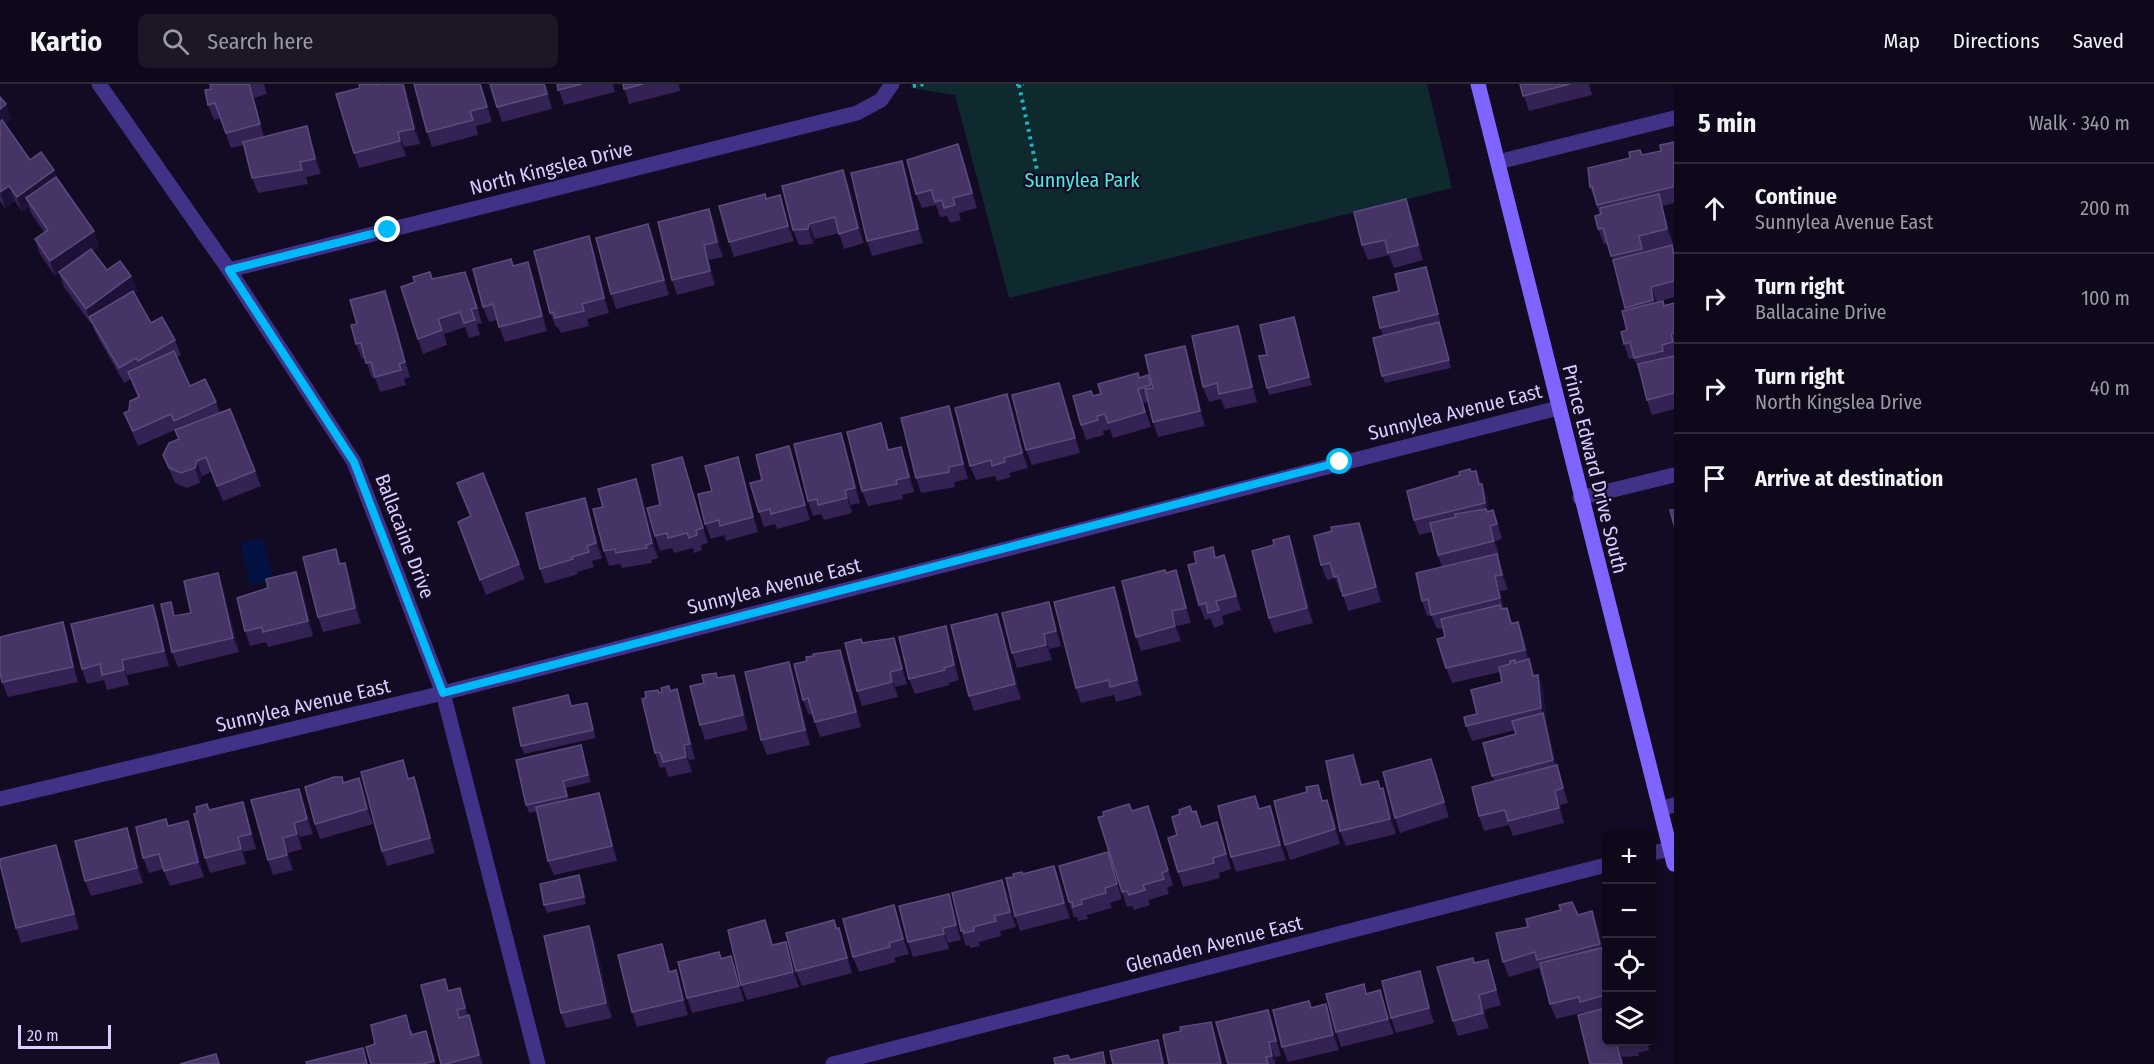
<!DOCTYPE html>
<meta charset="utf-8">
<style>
body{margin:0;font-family:"Fira Sans Condensed",sans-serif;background:#1c1627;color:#f1f3f6}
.controls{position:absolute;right:18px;bottom:18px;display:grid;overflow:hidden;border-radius:9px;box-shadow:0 3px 9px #0003}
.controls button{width:54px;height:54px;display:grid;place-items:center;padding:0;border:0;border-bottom:2px solid #2e2939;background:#0e081a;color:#f1f3f6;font:30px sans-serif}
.scale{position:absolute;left:18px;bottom:15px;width:93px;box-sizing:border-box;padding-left:6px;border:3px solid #dacdff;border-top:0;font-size:16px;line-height:21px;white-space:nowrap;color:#dacdff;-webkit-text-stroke:4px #130b23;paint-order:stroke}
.stop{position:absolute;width:18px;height:18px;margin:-14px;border:4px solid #00b9f8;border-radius:50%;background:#fff}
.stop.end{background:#00b9f8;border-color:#fff;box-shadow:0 2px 6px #0008}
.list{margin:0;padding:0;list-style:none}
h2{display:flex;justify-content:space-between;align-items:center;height:78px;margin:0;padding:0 24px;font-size:26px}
h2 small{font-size:20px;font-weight:400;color:#9b9aa2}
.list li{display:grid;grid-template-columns:39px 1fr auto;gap:18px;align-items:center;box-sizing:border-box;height:90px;padding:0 24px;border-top:2px solid #2e2939}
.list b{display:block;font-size:22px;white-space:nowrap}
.list p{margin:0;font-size:20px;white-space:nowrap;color:#9b9aa2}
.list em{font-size:20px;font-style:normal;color:#9b9aa2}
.icon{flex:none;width:33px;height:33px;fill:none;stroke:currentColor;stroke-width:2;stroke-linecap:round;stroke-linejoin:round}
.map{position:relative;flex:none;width:1674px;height:980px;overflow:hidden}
header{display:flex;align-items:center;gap:36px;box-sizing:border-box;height:84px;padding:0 30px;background:#0e081a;border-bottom:2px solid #2e2939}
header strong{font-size:28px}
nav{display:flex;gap:33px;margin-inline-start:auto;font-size:21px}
.search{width:420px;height:54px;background:#1c1627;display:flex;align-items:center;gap:15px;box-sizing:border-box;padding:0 21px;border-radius:9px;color:#9b9aa2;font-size:22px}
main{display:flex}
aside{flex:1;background:#0e081a}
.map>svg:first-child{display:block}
.green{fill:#0e2a2e}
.water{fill:#041143}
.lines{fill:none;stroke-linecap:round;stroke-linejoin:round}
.path{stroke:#21b1c0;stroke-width:4;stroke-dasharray:3 4.5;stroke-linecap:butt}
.street{stroke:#413187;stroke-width:15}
.secondary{stroke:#8064ff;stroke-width:15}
.wall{fill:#332253}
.shaded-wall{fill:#1e1138}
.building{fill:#453465;stroke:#5c4c7e;stroke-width:1.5}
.route{stroke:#00b9f8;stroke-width:8}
.labels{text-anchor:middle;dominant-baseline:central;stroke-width:4.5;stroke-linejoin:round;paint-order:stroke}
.street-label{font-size:20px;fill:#dacdff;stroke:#130b23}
.park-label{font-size:20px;fill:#4cecdc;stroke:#130b23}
</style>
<header>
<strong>Kartio</strong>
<div class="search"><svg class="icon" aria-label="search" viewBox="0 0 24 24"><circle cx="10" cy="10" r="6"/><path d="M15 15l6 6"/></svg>Search here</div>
<nav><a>Map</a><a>Directions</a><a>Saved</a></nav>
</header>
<main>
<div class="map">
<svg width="1674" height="980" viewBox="0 0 1674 980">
<rect width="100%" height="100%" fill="#130b23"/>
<polygon class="green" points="912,0 1427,0 1452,104 1009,214 955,11 911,4"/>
<polygon class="water" points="262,454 274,496 271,500 266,498 250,502 240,459"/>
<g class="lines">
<g class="path">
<polyline points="1016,0 1024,0"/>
<polyline points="1019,1 1037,86"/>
<polyline points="913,2 925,0"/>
</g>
<g class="street">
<polyline points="99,0 229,186 354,378 443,609 538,980"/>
<polyline points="1498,78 1674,34"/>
<polyline points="229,186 857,29 881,16 892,0"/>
<polyline points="1580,414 1674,391"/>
<polyline points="0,715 443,609 1558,324"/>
<polyline points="1660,725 1674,721"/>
<polyline points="1652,769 1670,765"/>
<polyline points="833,980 1606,781"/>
</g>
<polyline class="secondary" points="1478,0 1674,780"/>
</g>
<g class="wall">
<polygon points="210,0 264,0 267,10 254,14 264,53 312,57 321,90 306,93 308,100 258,109 252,94 244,61 231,64 220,34 214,36 208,21 211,5"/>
<polygon points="359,0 378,0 406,5 420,60 404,63 406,72 359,84 354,69 360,4"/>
<polygon points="414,0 481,0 492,38 476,42 478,51 432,63 427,48"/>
<polygon points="546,0 552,25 502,38 497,23"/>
<polygon points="557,0 613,0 615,8 564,21"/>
<polygon points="623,0 679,0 680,7 629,20"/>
<polygon points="1520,0 1589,0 1592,11 1529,27"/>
<polygon points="0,13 6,20 11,35 5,40 30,76 54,86 57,94 94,147 99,162 92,167 107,186 131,192 137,207 134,209 151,239 175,256 181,271 177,273 190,302 216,318 220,329 255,387 261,402 223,417 211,388 202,392 200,399 187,404 175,399 163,371 179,355 177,345 138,362 130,344 124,329 129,327 138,313 131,295 124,299 95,248 92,239 91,240 64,203 59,189 55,192 40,170 35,155 44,148 31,129 29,123 22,128 15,117 5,124 0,117"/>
<polygon points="1674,58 1674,119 1663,122 1673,160 1644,167 1644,168 1674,168 1674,213 1657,218 1664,221 1674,219 1674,325 1652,331 1647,316 1640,289 1634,274 1629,275 1624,260 1627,246 1625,226 1613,176 1608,159 1604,160 1598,145 1600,131 1590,103 1642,71 1661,67"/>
<polygon points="964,75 977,124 959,129 961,136 950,139 947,132 940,133 936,121 922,124 916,110"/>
<polygon points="902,77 907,92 923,159 872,172 867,157"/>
<polygon points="849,101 864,159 844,165 839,149 815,155 813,160 799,161 793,146"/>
<polygon points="780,111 785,126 794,157 734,173 729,158 767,115"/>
<polygon points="1406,115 1412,130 1423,176 1394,184 1389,171 1368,176 1362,161"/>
<polygon points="709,125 715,140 723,173 709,176 715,201 677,211 672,196"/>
<polygon points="589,152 594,167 609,229 587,235 589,242 561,249 558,243 556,243 550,229"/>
<polygon points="654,155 669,211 616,225 611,210"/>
<polygon points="513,182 533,192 547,247 505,258 497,236 489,238 483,223"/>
<polygon points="1426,183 1429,191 1440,237 1393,249 1439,238 1451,284 1385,299 1382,292 1383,251 1380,244 1399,207"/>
<polygon points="432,195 471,203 482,239 477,240 480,251 469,254 465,243 444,250 447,261 423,270 418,255"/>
<polygon points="385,207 391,222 410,293 404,295 406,301 380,308 375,294 372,294 365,274 362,275 356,260 357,240"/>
<polygon points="1294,233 1312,301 1269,311 1267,304 1267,271"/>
<polygon points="1238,242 1243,257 1257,318 1225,325 1221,315 1209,318 1203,303"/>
<polygon points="1190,277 1205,342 1158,353 1153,338 1148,318 1143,319 1151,343 1113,354 1110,345 1103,347 1104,351 1086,356 1081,341 1093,312 1101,310 1139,294 1148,291 1152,304"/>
<polygon points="1065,314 1080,369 1032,381 1026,366"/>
<polygon points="949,322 954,337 968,395 954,398 955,403 921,409 916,394"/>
<polygon points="1012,325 1028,384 1009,389 1011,393 997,397 995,392 976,396 970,382"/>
<polygon points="841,349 846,363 860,419 851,421 852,429 824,436 821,430 813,432 808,417"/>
<polygon points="886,354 889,366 907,378 914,408 902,411 903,415 868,422 862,407"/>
<polygon points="789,362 794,377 810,436 777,445 775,440 764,443 759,428 762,396"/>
<polygon points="682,373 687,388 708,459 701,461 702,466 694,469 693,464 674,469 672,464 660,467 655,452 660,421"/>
<polygon points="1476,387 1488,415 1489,427 1499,441 1502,455 1496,457 1499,472 1498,472 1502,485 1508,506 1500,507 1504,525 1513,539 1524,553 1529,576 1534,591 1538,591 1543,605 1546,637 1548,644 1556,681 1562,696 1568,719 1560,721 1564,739 1513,752 1509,741 1484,747 1479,732 1494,697 1492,692 1516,650 1515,646 1472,657 1466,642 1502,598 1500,588 1452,599 1446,584 1445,553 1443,544 1437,545 1431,531 1427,532 1422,517 1442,483 1438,471 1432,448 1419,451 1414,436 1471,388"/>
<polygon points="743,388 758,448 726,457 724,451 711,455 705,440 712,407"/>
<polygon points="636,395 642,410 658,474 651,476 652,479 622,484 620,480 609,482 604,467 603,423"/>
<polygon points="457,399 519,480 525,495 486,511 458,438 470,433"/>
<polygon points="585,414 590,429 602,474 592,477 594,483 577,488 578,490 545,500 540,485"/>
<polygon points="1359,439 1365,454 1381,518 1348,527 1342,508 1340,508 1335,494 1327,496 1321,481"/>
<polygon points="1289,452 1295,467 1313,539 1274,549 1269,534"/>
<polygon points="336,465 341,480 345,479 350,494 361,539 323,548 318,533"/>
<polygon points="1224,471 1230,486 1241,526 1222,532 1224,540 1214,544 1210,534 1205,536 1199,521 1216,474"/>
<polygon points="1166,489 1181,501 1191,539 1177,542 1181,557 1141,567 1136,553"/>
<polygon points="302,503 313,552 268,563 266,558 250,562 245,547 268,504"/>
<polygon points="223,504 239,568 178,583 172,568 176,532 191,529"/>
<polygon points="1119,518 1142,611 1116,618 1114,611 1081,619 1076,604"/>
<polygon points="153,521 158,536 169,582 127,591 129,601 107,606 104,596 87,600 82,585"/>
<polygon points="1054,533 1061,562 1049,565 1052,576 1017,584 1012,569"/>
<polygon points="63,538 68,553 78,598 8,613 2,598"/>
<polygon points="946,542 951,556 959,596 949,599 950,601 915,610 909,595"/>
<polygon points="1003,545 1021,615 974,627 969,612"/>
<polygon points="899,569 907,600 895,603 898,613 862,622 857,607"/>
<polygon points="789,578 795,593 810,661 767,671 761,656"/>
<polygon points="846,581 861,643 820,653 812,630 809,631 803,616"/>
<polygon points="716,589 718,594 739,605 748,646 705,656 700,641 704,599"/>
<polygon points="677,605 682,620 695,675 689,676 692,688 668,693 665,683 660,684 655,669 646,614 659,609"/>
<polygon points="572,622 589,626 596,654 524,670 521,662"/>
<polygon points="581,661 591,698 566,704 569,716 599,709 604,724 617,777 554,791 548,777 537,727 529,729 526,721"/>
<polygon points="1431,675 1449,733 1400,749 1395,734"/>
<polygon points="1359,686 1362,701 1381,705 1389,719 1396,750 1346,762 1340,747"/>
<polygon points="342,693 344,698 359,694 364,709 373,740 320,755 315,740"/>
<polygon points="409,694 419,708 435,769 387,782 382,767"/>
<polygon points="1323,717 1333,731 1340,760 1290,776 1285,761"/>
<polygon points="305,720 313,750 300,753 302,765 288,769 293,786 273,791 268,776"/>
<polygon points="1148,722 1173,801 1167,804 1169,810 1148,816 1150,821 1134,826 1132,822 1127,823 1122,808 1132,727"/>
<polygon points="1270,722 1276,737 1286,776 1236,788 1231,773"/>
<polygon points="210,726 248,733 256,765 243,768 246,780 210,789 205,774"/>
<polygon points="1192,728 1202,743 1223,753 1231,785 1219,789 1220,794 1183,803 1178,788 1177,751"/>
<polygon points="169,742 193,752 204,793 170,802 163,785 149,789 143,774"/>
<polygon points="133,759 143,799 91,812 85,797"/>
<polygon points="56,761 62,776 79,845 21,859 16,844"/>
<polygon points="1108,768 1113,783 1122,815 1110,819 1112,824 1087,831 1088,835 1078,837 1077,833 1074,833 1069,818"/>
<polygon points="1023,790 1060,796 1070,834 1020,847 1015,832"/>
<polygon points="579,791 582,799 586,820 547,829 544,821"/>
<polygon points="1002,796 1008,811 1016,843 1000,847 1001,852 979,858 980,862 970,864 969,861 966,862 961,847"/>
<polygon points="954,825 961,856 948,859 949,865 913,873 908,858"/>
<polygon points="1578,831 1598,842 1604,869 1606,869 1606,957 1647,957 1649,966 1638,969 1639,972 1622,973 1623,980 1590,980 1584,928 1556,935 1550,920 1539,884 1509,893 1503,878 1528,843"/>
<polygon points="765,836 773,861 786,858 791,873 799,903 747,916 741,901"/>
<polygon points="834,836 837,844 839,844 844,859 852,889 802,902 796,887"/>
<polygon points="899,836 909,870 894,874 896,878 859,888 853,873"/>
<polygon points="595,857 612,934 566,944 561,929"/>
<polygon points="719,868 722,875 731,872 737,887 744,917 692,929 687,914"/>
<polygon points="667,874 670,887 681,901 688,931 637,943 632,928"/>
<polygon points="1475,879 1493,891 1501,921 1484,926 1489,944 1458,952 1453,937"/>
<polygon points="1364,900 1367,910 1380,906 1385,921 1394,950 1341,963 1336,948"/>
<polygon points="1425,902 1434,939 1396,949 1391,934"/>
<polygon points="449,907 465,919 468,931 474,946 483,980 441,980"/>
<polygon points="1309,917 1312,924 1331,935 1339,966 1288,978 1282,963"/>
<polygon points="1268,926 1274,941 1281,972 1275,973 1276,980 1228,980"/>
<polygon points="412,946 413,950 431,962 436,980 371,980 375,960"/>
</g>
<g class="shaded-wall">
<polygon points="249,0 254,14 265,55 260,40"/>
<polygon points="403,0 404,0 406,5 420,60 414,45"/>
<polygon points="480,0 484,8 492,38 487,23"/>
<polygon points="544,0 546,0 552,25 547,10"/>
<polygon points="6,20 11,35 0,44 0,25"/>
<polygon points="307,42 312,57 321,90 315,75"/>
<polygon points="398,48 404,63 406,72 400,57"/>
<polygon points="958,60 964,75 977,124 972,109"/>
<polygon points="902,77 907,92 923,159 918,145"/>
<polygon points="54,86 60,101 26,114 29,123 22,128 17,113"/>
<polygon points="843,86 849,101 864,159 858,144"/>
<polygon points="9,102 15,117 5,124 0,108"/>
<polygon points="1659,110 1664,125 1673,160 1667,145"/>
<polygon points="780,111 785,126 794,157 788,142"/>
<polygon points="1406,115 1412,130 1423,176 1418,161"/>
<polygon points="709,125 715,140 723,173 717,158"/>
<polygon points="648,140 654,155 669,211 664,196"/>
<polygon points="809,140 815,155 813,160 808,145"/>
<polygon points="94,147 99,162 55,192 50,177"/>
<polygon points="589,152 594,167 609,229 604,214"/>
<polygon points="704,161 709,176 715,201 710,187"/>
<polygon points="528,178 533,192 547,247 542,232"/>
<polygon points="1426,183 1429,191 1440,237 1438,230"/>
<polygon points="131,192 137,207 93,238 89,233 91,240 86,225"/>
<polygon points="1651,203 1657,218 1659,231 1653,216"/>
<polygon points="385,207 391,222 410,293 405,278"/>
<polygon points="1294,233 1296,241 1312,301 1309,293"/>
<polygon points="1439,238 1442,246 1451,284 1449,276"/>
<polygon points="1238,242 1243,257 1257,318 1252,303"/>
<polygon points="1185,262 1190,277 1205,342 1200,327"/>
<polygon points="1059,299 1065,314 1080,369 1075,354"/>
<polygon points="1007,310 1012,325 1028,384 1022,369"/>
<polygon points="949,322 954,337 968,395 963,380"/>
<polygon points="881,339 886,354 893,381 888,366"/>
<polygon points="841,349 846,363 860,419 855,404"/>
<polygon points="789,362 794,377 810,436 805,421"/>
<polygon points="901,363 907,378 914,408 909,393"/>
<polygon points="682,373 687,388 708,459 703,444"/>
<polygon points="738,373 743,388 758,448 753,433"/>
<polygon points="197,377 202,392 200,399 195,384"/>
<polygon points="1476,387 1488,415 1490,434 1485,419"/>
<polygon points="636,395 642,410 658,474 652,459"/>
<polygon points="845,406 851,421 852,429 847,414"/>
<polygon points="585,414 590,429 602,474 596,459"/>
<polygon points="1493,426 1499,441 1502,455 1497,440"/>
<polygon points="1359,439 1365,454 1381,518 1376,503"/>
<polygon points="1490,442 1496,457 1499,472 1494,457"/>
<polygon points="1289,452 1295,467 1313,539 1307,524"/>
<polygon points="1497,470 1502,485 1508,506 1502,491"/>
<polygon points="1224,471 1230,486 1241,526 1236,512"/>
<polygon points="345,479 350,494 361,539 355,524"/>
<polygon points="1176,486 1181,501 1191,539 1186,524"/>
<polygon points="296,488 302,503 313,552 308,537"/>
<polygon points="218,489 223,504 239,568 233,554"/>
<polygon points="1495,492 1500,507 1505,529 1500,514"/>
<polygon points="1114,503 1119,518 1142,611 1137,596"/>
<polygon points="1049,518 1054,533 1061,562 1056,547"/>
<polygon points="153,521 158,536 169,582 164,567"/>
<polygon points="1172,527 1177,542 1181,557 1175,542"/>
<polygon points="997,530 1003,545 1021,615 1015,600"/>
<polygon points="63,538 68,553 78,598 73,583"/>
<polygon points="1518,538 1524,553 1529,576 1534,590 1538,607 1525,566"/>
<polygon points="946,542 951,556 959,596 954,581"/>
<polygon points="1044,550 1049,565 1052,576 1046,561"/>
<polygon points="894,554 899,569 907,600 902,585"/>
<polygon points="840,566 846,581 861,643 856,628"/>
<polygon points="122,576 127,591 129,601 124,586"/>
<polygon points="789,578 795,593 810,661 805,646"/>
<polygon points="890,588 895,603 898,613 892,598"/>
<polygon points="734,591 739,605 748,646 743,631"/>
<polygon points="1538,591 1543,605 1546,637 1548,644 1558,691 1553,676 1544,633 1541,624"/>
<polygon points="677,605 682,620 695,675 690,660"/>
<polygon points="587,619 589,626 596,654 593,646"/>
<polygon points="581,661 584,669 591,698 588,691"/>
<polygon points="684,661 689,676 692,688 686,673"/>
<polygon points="1353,671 1359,686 1366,716 1361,701"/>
<polygon points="1431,675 1437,690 1449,733 1444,718"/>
<polygon points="1557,681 1562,696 1568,719 1563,704"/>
<polygon points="414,693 419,708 435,769 430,754"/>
<polygon points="359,694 364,709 373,740 367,725"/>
<polygon points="1383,704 1389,719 1396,750 1390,735"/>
<polygon points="299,705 305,720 313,750 307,735"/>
<polygon points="1555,707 1560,721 1564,739 1559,724"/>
<polygon points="599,709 604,724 617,777 612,762"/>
<polygon points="1327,716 1333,731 1340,760 1335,745"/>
<polygon points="243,718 248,733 256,765 251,750"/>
<polygon points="1148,722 1154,737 1173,801 1168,786"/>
<polygon points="1270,722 1276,737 1286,776 1280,761"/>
<polygon points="188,737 193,752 204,793 198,778"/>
<polygon points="1217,738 1223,753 1231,785 1226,770"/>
<polygon points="294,739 300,753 302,765 297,750"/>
<polygon points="127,744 133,759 143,799 137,784"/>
<polygon points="238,753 243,768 246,780 241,765"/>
<polygon points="283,754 288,769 293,786 287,771"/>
<polygon points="56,761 62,776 79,845 74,830"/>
<polygon points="1108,768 1113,783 1122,815 1117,800"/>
<polygon points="1054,782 1060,796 1070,834 1064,819"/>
<polygon points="579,791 582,799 586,820 584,813"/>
<polygon points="1002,796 1008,811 1016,843 1010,828"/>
<polygon points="949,810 954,825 961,856 956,841"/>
<polygon points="894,821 899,836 909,870 903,855"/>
<polygon points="1592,827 1598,842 1606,875 1600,860"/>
<polygon points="765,836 771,851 777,876 772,861"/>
<polygon points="589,842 595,857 612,934 606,919"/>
<polygon points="839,844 844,859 852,889 847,874"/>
<polygon points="943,844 948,859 949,865 944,850"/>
<polygon points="786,858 791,873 799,903 793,888"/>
<polygon points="662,860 667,874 674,903 669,888"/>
<polygon points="731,872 737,887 744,917 739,902"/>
<polygon points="1488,876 1493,891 1501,921 1496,906"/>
<polygon points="676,886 681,901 688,931 683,916"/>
<polygon points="1420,887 1425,902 1434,939 1429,924"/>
<polygon points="460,904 465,919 470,939 465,924"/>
<polygon points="1380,906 1385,921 1394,950 1388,935"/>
<polygon points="1479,911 1484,926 1489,944 1483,929"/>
<polygon points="1326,920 1331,935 1339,966 1333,951"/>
<polygon points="1268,926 1274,941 1281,972 1276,957"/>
<polygon points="469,931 474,946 483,980 479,971"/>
<polygon points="1211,938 1217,953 1223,980 1221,980"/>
<polygon points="426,947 431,962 436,980 435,980"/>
<polygon points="1158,956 1166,980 1163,980"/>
<polygon points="1269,958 1275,973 1276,980 1275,980 1272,972"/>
<polygon points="1616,958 1622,973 1623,980 1622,980"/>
</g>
<g class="building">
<polygon points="210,0 249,0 260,40 226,49 215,19 208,21 205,6 211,5"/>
<polygon points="359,0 376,0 376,1 380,0 403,0 414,45 398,48 400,57 354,69 336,10 360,4"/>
<polygon points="414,0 480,0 487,23 470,27 473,36 427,48"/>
<polygon points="490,0 544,0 547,10 497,23"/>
<polygon points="557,0 582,0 558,6"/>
<polygon points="623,0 643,0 624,5"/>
<polygon points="1520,0 1570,0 1523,12"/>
<polygon points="0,13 6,20 0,25"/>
<polygon points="2,36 30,76 41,68 54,86 17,113 9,102 0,108 0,38"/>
<polygon points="307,42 315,75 300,78 302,86 252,94 243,58"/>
<polygon points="1674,58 1674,100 1673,101 1673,103 1597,121 1592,102 1590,103 1588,84 1630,74 1629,68 1640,66 1642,71 1661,67 1660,61"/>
<polygon points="958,60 972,109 953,114 955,121 944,124 942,116 935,118 931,106 916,110 907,76"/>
<polygon points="902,77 918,145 867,157 851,89"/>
<polygon points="843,86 858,144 839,150 835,133 809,140 808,145 793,146 782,102"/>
<polygon points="56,93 94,147 50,177 35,155 48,146 26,114"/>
<polygon points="765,110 766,115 780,111 788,142 729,158 719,122"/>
<polygon points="1659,110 1667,145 1639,152 1642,165 1611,172 1603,144 1598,145 1595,132 1601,130 1600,124"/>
<polygon points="1406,115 1418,161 1388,169 1385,156 1362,161 1354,128"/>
<polygon points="709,125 717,158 704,161 710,187 672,196 658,138"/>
<polygon points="648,140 664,196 611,210 596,154"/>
<polygon points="589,152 604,214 582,220 584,227 555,234 553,228 550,229 534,167"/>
<polygon points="1672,161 1674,171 1674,197 1651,203 1653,216 1625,224 1613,176"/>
<polygon points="91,165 107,186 120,177 131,192 86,225 59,188"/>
<polygon points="511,175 513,182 528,178 542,232 499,243 493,220 483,223 473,185"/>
<polygon points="1426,183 1438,230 1380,244 1373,213 1399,207 1395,190"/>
<polygon points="430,188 432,195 465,188 477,224 471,225 475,236 464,239 460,228 438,235 442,246 418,255 401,203 415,198 413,193"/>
<polygon points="133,207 151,239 162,233 175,256 138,277 136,274 119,284 89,233"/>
<polygon points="385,207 405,278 399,280 401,286 375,293 371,278 366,279 361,259 356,260 351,241 357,240 350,216"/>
<polygon points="1663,217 1664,222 1674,219 1674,249 1671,250 1673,258 1662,261 1663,267 1634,274 1630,258 1624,260 1621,248 1627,246 1622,227"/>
<polygon points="1294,233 1309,293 1267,304 1259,272 1267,271 1260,241"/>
<polygon points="1439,238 1449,276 1382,292 1373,254"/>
<polygon points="1238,242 1252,303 1219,310 1217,299 1203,303 1192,252"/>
<polygon points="1185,262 1200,327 1153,338 1145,305 1153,304 1145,271"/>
<polygon points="174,267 190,302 205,295 216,318 174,337 171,330 133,347 124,329 129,327 130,317 139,313 128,288"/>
<polygon points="1674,272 1674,309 1647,316 1638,280"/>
<polygon points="1138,289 1139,294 1148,291 1151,301 1138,305 1145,328 1108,339 1105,330 1097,332 1098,336 1081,341 1073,312 1091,307 1093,312 1101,310 1098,300"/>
<polygon points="1059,299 1075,354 1026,366 1012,311"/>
<polygon points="1007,310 1022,369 1004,374 1005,378 992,382 991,376 970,382 955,324"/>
<polygon points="949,322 963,380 949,383 949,388 916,394 901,334"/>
<polygon points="230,325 255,387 217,402 206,373 197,377 195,384 181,389 169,384 163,371 169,359 179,355 175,346"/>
<polygon points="881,339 888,366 901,363 909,393 896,396 897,400 862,407 847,348"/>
<polygon points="841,349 855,404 845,406 847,414 818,421 817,415 808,417 794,360"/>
<polygon points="789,362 805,421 771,430 770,425 759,428 750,399 762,396 756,371"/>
<polygon points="682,373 703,444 696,446 697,451 689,454 687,449 668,454 667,449 655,452 647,424 660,421 652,381"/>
<polygon points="738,373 753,433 720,442 719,436 705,440 698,410 712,407 705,382"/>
<polygon points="1470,385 1471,388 1476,387 1479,400 1482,400 1485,419 1414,436 1407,407 1460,391 1459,388"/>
<polygon points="483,389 519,480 480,496 458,438 471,432 457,399"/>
<polygon points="636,395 652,459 646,461 647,464 616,469 615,465 604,467 593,425 603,423 598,405"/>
<polygon points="585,414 596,459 587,462 589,468 572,473 573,475 540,485 526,429"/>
<polygon points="1486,425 1487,428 1493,426 1497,440 1490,442 1494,457 1438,471 1430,439 1456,433 1455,430"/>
<polygon points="1670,426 1674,426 1674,441"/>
<polygon points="1359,439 1376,503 1343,512 1338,492 1334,493 1330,479 1321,481 1314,452 1332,447 1331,443"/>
<polygon points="1289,452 1307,524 1269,534 1252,467 1274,461 1273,456"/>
<polygon points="1213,463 1215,474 1224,471 1236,512 1216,517 1219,526 1208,529 1206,519 1199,521 1188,481 1196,479 1194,468"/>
<polygon points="336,465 339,480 345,479 355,524 318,533 303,473"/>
<polygon points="1497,470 1502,491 1495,492 1500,514 1431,531 1428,515 1422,517 1416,489"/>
<polygon points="1165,486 1166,489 1176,486 1186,524 1172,527 1175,542 1136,553 1122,497"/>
<polygon points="296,488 308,537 263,548 262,543 245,547 237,514 268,504 266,495"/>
<polygon points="218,489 233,554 172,568 161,520 171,518 174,532 191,529 184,497"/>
<polygon points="1114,503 1137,596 1110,603 1109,596 1076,604 1054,518"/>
<polygon points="1049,518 1056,547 1044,550 1046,561 1012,569 1002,529"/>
<polygon points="153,521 164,567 122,576 124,586 102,591 100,580 82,585 71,540"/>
<polygon points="1500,521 1501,525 1507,524 1511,540 1518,538 1525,566 1446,584 1437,555 1445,553 1441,535"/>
<polygon points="997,530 1015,600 969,612 951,541"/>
<polygon points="63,538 73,583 2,598 0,588 0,553"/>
<polygon points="946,542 954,581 944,584 945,586 909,595 899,553"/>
<polygon points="894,554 902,585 890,588 892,598 857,607 845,559 861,555 862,559"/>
<polygon points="840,566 856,628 815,638 808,614 803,616 794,580 807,577 806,573 814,572 813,570"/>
<polygon points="1529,575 1533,592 1538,591 1541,624 1466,642 1464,633 1477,630 1471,606 1502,598 1499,583 1510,580 1510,577 1515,576 1515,579"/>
<polygon points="789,578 805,646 761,656 745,588"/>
<polygon points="716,589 717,594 734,591 743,631 700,641 690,602 704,599 702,591"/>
<polygon points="669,602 670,607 677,605 690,660 684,661 686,673 663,678 660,668 655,669 642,615 646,614 645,608 658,606 659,609 662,608 661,604"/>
<polygon points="568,611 571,622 587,619 593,646 521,662 513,624"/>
<polygon points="1543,629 1553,676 1492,692 1483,659 1516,650 1512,637"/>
<polygon points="581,661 588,691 563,697 567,712 526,721 516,676"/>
<polygon points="1353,671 1361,701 1378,697 1380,705 1383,704 1390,735 1340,747 1326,677"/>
<polygon points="1431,675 1444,718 1395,734 1383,688"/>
<polygon points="403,676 408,695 414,693 430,754 382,767 361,688"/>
<polygon points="1557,681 1563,704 1555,707 1559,724 1508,737 1505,726 1479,732 1472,703"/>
<polygon points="334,693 342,693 343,699 359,694 367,725 315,740 305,703"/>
<polygon points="1318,701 1322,717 1327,716 1335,745 1285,761 1274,717 1307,708 1306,703"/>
<polygon points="299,705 307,735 294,739 297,750 283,754 287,771 268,776 251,716"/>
<polygon points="599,709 612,762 548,777 536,723"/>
<polygon points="1255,712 1259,725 1270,722 1280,761 1231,773 1218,722"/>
<polygon points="243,718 251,750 238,753 241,765 205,774 194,730 197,729 196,723 207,720 209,726"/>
<polygon points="1129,720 1132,727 1148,722 1168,786 1162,789 1164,795 1143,801 1145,806 1129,811 1127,807 1122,808 1098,733 1104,732 1103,728"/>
<polygon points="1190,722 1192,728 1196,727 1201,743 1217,738 1226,770 1213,774 1214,779 1178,788 1168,754 1177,751 1172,733 1180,730 1179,726"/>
<polygon points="166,735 168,742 188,737 198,778 164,787 159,770 143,774 136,743"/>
<polygon points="127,744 137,784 85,797 75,757"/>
<polygon points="56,761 74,830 16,844 0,780 0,775"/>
<polygon points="1108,768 1117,800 1105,804 1106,809 1081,816 1082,820 1073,823 1072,818 1069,818 1059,782"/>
<polygon points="1054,782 1064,819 1015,832 1006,794 1014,793 1013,790 1022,788 1023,790"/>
<polygon points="579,791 584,813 544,821 540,800"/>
<polygon points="1002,796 1010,828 994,832 996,837 973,843 974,847 964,849 963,846 961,847 952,809"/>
<polygon points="949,810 956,841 943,844 944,850 908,858 899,822"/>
<polygon points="1572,818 1578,831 1592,827 1600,860 1537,876 1535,868 1503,878 1496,849 1528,843 1526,835 1561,826 1559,821"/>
<polygon points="894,821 903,855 889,859 890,863 853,873 843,835"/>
<polygon points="765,836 772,861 786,858 793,888 741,901 728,846"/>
<polygon points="834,836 836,844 839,844 847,874 796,887 786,849"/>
<polygon points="589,842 606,919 561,929 544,852"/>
<polygon points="662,860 669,888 676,886 683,916 632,928 618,871"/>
<polygon points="1601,864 1603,870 1606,869 1606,911 1580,918 1579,913 1550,920 1540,879"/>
<polygon points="719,868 721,875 731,872 739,902 687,914 678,878"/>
<polygon points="1473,874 1474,879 1488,876 1496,906 1479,911 1483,929 1453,937 1437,883"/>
<polygon points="1420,887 1429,924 1391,934 1382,897"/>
<polygon points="445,895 448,907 460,904 465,924 457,926 459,934 469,931 479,971 446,980 441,980 421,901"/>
<polygon points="1364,900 1366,910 1380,906 1388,935 1336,948 1326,910"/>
<polygon points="1309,917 1311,924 1326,920 1333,951 1282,963 1273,926"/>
<polygon points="1606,924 1606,957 1629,957 1616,958 1622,980 1590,980 1578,931"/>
<polygon points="1268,926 1276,957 1269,958 1272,972 1266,973 1268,980 1228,980 1216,938"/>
<polygon points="406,931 411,951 426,947 434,977 422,980 371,980 366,963 375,960 371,941"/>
<polygon points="1211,938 1221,980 1169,980 1163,951 1181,947 1180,943"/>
<polygon points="1158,956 1163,980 1113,980 1110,967"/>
<polygon points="363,964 367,980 307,980 306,978"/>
<polygon points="1103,968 1105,980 1055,980 1054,974 1068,971 1070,976"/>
<polygon points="216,970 219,980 180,980"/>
</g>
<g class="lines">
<polyline class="route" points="388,146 229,186 354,378 443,609 1340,378"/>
</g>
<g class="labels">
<g class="street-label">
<text transform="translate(551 84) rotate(-14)">North Kingslea Drive</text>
<text transform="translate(1455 328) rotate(-14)">Sunnylea Avenue East</text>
<text transform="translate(1595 385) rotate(76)">Prince Edward Drive South</text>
<text transform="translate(405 452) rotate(69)">Ballacaine Drive</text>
<text transform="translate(774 502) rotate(-14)">Sunnylea Avenue East</text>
<text transform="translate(303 621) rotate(-13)">Sunnylea Avenue East</text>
<text transform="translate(1214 860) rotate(-14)">Glenaden Avenue East</text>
</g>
<g class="park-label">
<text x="1082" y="96">Sunnylea Park</text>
</g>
</g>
</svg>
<div class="controls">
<button>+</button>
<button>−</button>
<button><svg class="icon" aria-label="locate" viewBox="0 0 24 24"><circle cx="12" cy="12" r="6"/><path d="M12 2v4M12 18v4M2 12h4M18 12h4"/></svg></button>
<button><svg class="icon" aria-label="layers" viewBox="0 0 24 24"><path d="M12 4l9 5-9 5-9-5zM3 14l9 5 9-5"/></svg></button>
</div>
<div class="scale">20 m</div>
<div class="stop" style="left:1340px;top:378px"></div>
<div class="stop end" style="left:388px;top:146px"></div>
</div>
<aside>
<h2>5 min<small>Walk · 340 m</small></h2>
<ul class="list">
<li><svg class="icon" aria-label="ahead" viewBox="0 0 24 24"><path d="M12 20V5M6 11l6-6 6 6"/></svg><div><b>Continue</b><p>Sunnylea Avenue East</p></div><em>200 m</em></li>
<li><svg class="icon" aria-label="right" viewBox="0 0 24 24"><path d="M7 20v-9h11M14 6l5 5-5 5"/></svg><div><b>Turn right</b><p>Ballacaine Drive</p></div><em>100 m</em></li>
<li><svg class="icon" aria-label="right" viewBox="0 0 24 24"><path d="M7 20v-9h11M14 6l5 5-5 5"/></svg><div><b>Turn right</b><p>North Kingslea Drive</p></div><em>40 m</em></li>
<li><svg class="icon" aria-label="arrive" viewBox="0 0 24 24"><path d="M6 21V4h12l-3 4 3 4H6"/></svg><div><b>Arrive at destination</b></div></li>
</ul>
</aside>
</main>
